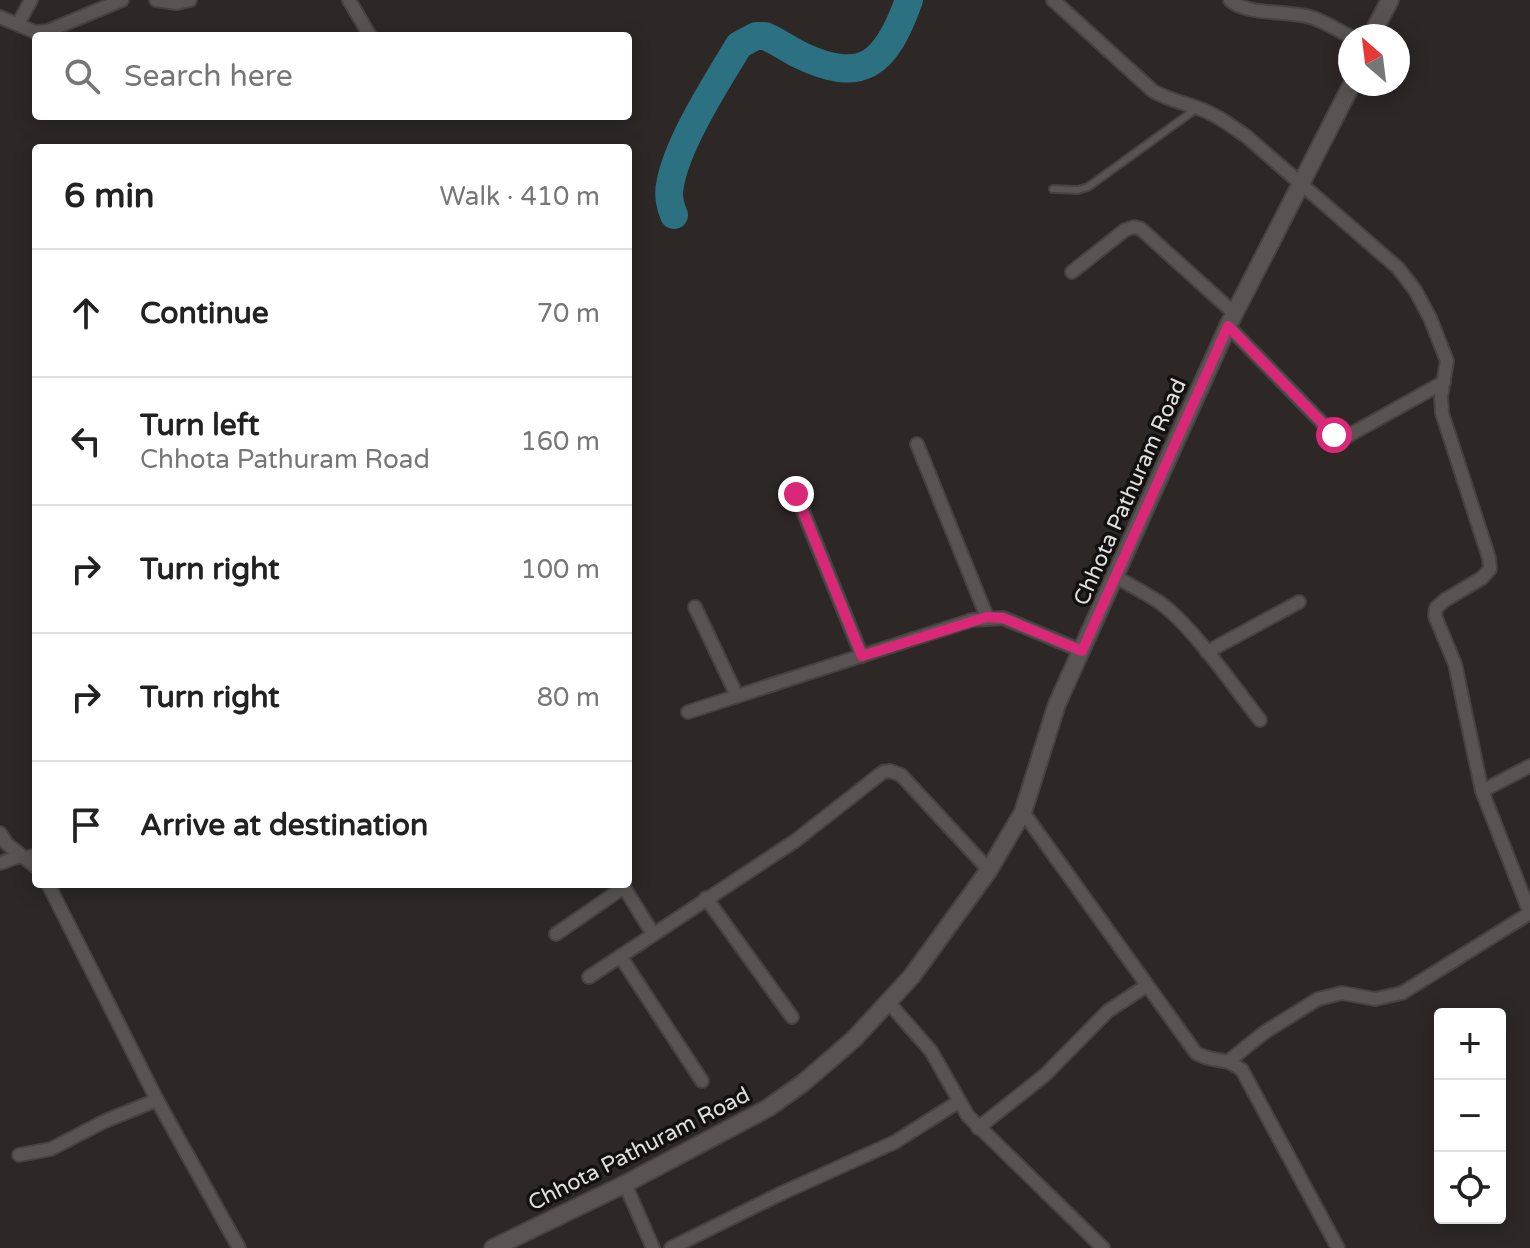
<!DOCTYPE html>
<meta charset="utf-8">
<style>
body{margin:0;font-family:"Varela Round",sans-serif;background:#f6f6f6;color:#222}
.controls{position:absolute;right:24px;bottom:24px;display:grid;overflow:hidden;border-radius:8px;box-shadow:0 4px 20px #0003}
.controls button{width:72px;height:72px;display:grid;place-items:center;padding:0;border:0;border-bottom:2px solid #e0e0e0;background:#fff;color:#222;font:40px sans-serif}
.compass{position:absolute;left:1338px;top:24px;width:72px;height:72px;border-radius:50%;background:#fff;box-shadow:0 4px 20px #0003;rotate:332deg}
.stop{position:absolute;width:24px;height:24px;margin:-18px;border:6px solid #db2777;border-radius:50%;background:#fff}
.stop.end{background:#db2777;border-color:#fff;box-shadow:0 2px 8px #0008}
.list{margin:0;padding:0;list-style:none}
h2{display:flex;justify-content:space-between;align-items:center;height:104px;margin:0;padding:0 32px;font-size:34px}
h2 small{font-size:26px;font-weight:400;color:#767676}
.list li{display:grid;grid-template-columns:52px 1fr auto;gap:24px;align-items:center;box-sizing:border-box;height:128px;padding:0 32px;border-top:2px solid #e0e0e0}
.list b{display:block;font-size:30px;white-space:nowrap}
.list p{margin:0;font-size:26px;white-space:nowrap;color:#767676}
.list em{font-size:26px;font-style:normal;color:#767676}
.icon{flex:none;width:44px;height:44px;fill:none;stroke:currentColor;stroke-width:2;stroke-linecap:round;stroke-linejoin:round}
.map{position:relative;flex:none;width:1530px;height:1248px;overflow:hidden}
.search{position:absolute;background:#fff;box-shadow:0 4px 20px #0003;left:32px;top:32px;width:600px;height:88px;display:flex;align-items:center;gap:20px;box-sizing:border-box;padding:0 28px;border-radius:8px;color:#767676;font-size:30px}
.panel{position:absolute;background:#fff;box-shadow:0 4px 20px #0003;left:32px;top:144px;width:600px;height:744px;border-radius:8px}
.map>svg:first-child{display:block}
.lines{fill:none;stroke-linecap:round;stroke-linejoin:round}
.river{stroke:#2b7182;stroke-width:28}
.service-casing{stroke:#464241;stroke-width:10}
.minor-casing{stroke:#464241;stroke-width:16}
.tertiary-casing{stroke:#464241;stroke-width:20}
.service{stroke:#595452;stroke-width:6}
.minor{stroke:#595452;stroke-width:12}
.tertiary{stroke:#595452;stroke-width:16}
.route{stroke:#db2777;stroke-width:10}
.labels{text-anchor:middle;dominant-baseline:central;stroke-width:7;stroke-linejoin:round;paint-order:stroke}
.street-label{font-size:22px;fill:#e2dfde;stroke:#131110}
</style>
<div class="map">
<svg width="1530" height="1248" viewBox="0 0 1530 1248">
<rect width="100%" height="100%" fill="#2d2726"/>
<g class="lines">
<path class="river" d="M674 215C670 206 668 194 670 185 677 143 717 82 739 45L756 36H765C777 41 786 48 798 54 863 86 886 64 909 0"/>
<g class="service-casing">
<g id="service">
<polyline points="1053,189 1078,190 1088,187 1196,109"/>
<polyline points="24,855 36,852"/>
</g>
</g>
<g class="minor-casing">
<g id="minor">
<polyline points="156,0 177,3 190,0"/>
<polyline points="349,0 370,36"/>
<path d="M1053 0 1153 91C1167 99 1180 102 1195 107 1214 113 1230 125 1246 136L1398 268 1415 290 1430 318 1447 361 1441 396 1442 413 1489 558 1490 569 1482 578 1445 600 1436 608 1435 616 1455 664 1482 791 1530 913"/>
<path d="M1230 0C1245 15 1289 11 1310 17 1324 21 1337 30 1350 36"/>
<polyline points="0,17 35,32 48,31 122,0"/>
<polyline points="18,24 31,0"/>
<polyline points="1072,272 1125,230 1134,227 1141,229 1234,313"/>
<polyline points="1228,326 1334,435 1344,438 1444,382"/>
<polyline points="917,444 987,617"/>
<polyline points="796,494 862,656"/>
<path d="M1116 577C1130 585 1145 593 1159 602 1193 626 1233 686 1260 720"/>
<polyline points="695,607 737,696"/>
<polyline points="1207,652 1299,602"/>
<polyline points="688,712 972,620 1003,618 1082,651"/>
<polyline points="1482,791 1530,766"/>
<path d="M1023 812 1196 1053C1215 1064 1223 1055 1242 1070L1338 1248"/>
<polyline points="0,833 7,844 36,867"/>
<polyline points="0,863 20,856"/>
<polyline points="48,884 157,1100 239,1248"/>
<polyline points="622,884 653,934"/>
<polyline points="706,898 792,1017"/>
<polyline points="556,934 624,887"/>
<polyline points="620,956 702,1081"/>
<polyline points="589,977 795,841 883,772 890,771 901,775 989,870"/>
<polyline points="889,1003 931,1051 968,1116 1103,1248"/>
<polyline points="1230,1060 1265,1032 1318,999 1342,993 1375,999 1402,993 1530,913"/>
<polyline points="978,1128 1045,1075 1108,1011 1146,986"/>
<polyline points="19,1155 51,1149 105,1121 157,1100"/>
<polyline points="625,1184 653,1248"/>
<polyline points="671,1248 782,1193 895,1142 958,1102"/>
</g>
</g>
<g class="tertiary-casing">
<g id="tertiary">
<polyline points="1371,36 1390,0"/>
<polyline points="493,1248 625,1184 768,1108 803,1083 854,1039 912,976 989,870 1023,812 1057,704 1228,326 1352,84"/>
</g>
</g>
<use href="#service" class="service"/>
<use href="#minor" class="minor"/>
<use href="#tertiary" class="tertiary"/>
</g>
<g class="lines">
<polyline class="route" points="796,494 862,656 987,617 1003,618 1082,651 1228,326 1334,435"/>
</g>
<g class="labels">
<g class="street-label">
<text transform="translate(1130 492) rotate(-66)">Chhota Pathuram Road</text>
<text transform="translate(639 1149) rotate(-27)">Chhota Pathuram Road</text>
</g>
</g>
</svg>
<div class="controls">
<button>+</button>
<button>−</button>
<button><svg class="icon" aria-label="locate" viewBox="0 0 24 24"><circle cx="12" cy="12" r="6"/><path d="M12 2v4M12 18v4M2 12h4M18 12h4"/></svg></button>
</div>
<svg class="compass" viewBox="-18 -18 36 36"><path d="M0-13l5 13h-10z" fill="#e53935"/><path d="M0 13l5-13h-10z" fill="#767676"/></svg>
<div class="stop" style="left:1334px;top:435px"></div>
<div class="stop end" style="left:796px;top:494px"></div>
<div class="search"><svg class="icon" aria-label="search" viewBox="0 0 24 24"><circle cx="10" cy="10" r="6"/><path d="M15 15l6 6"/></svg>Search here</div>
<section class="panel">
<h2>6 min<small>Walk · 410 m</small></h2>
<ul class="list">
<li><svg class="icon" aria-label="ahead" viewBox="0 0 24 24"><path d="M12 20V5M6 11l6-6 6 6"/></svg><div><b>Continue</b></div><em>70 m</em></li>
<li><svg class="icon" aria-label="left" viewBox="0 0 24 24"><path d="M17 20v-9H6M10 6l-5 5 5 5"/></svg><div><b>Turn left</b><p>Chhota Pathuram Road</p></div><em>160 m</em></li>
<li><svg class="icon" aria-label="right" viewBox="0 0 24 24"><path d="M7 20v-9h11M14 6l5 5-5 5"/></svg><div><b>Turn right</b></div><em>100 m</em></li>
<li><svg class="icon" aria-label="right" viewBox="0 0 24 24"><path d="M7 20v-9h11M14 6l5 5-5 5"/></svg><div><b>Turn right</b></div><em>80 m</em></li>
<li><svg class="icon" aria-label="arrive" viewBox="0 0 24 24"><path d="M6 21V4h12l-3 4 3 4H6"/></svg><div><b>Arrive at destination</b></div></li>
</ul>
</section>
</div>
